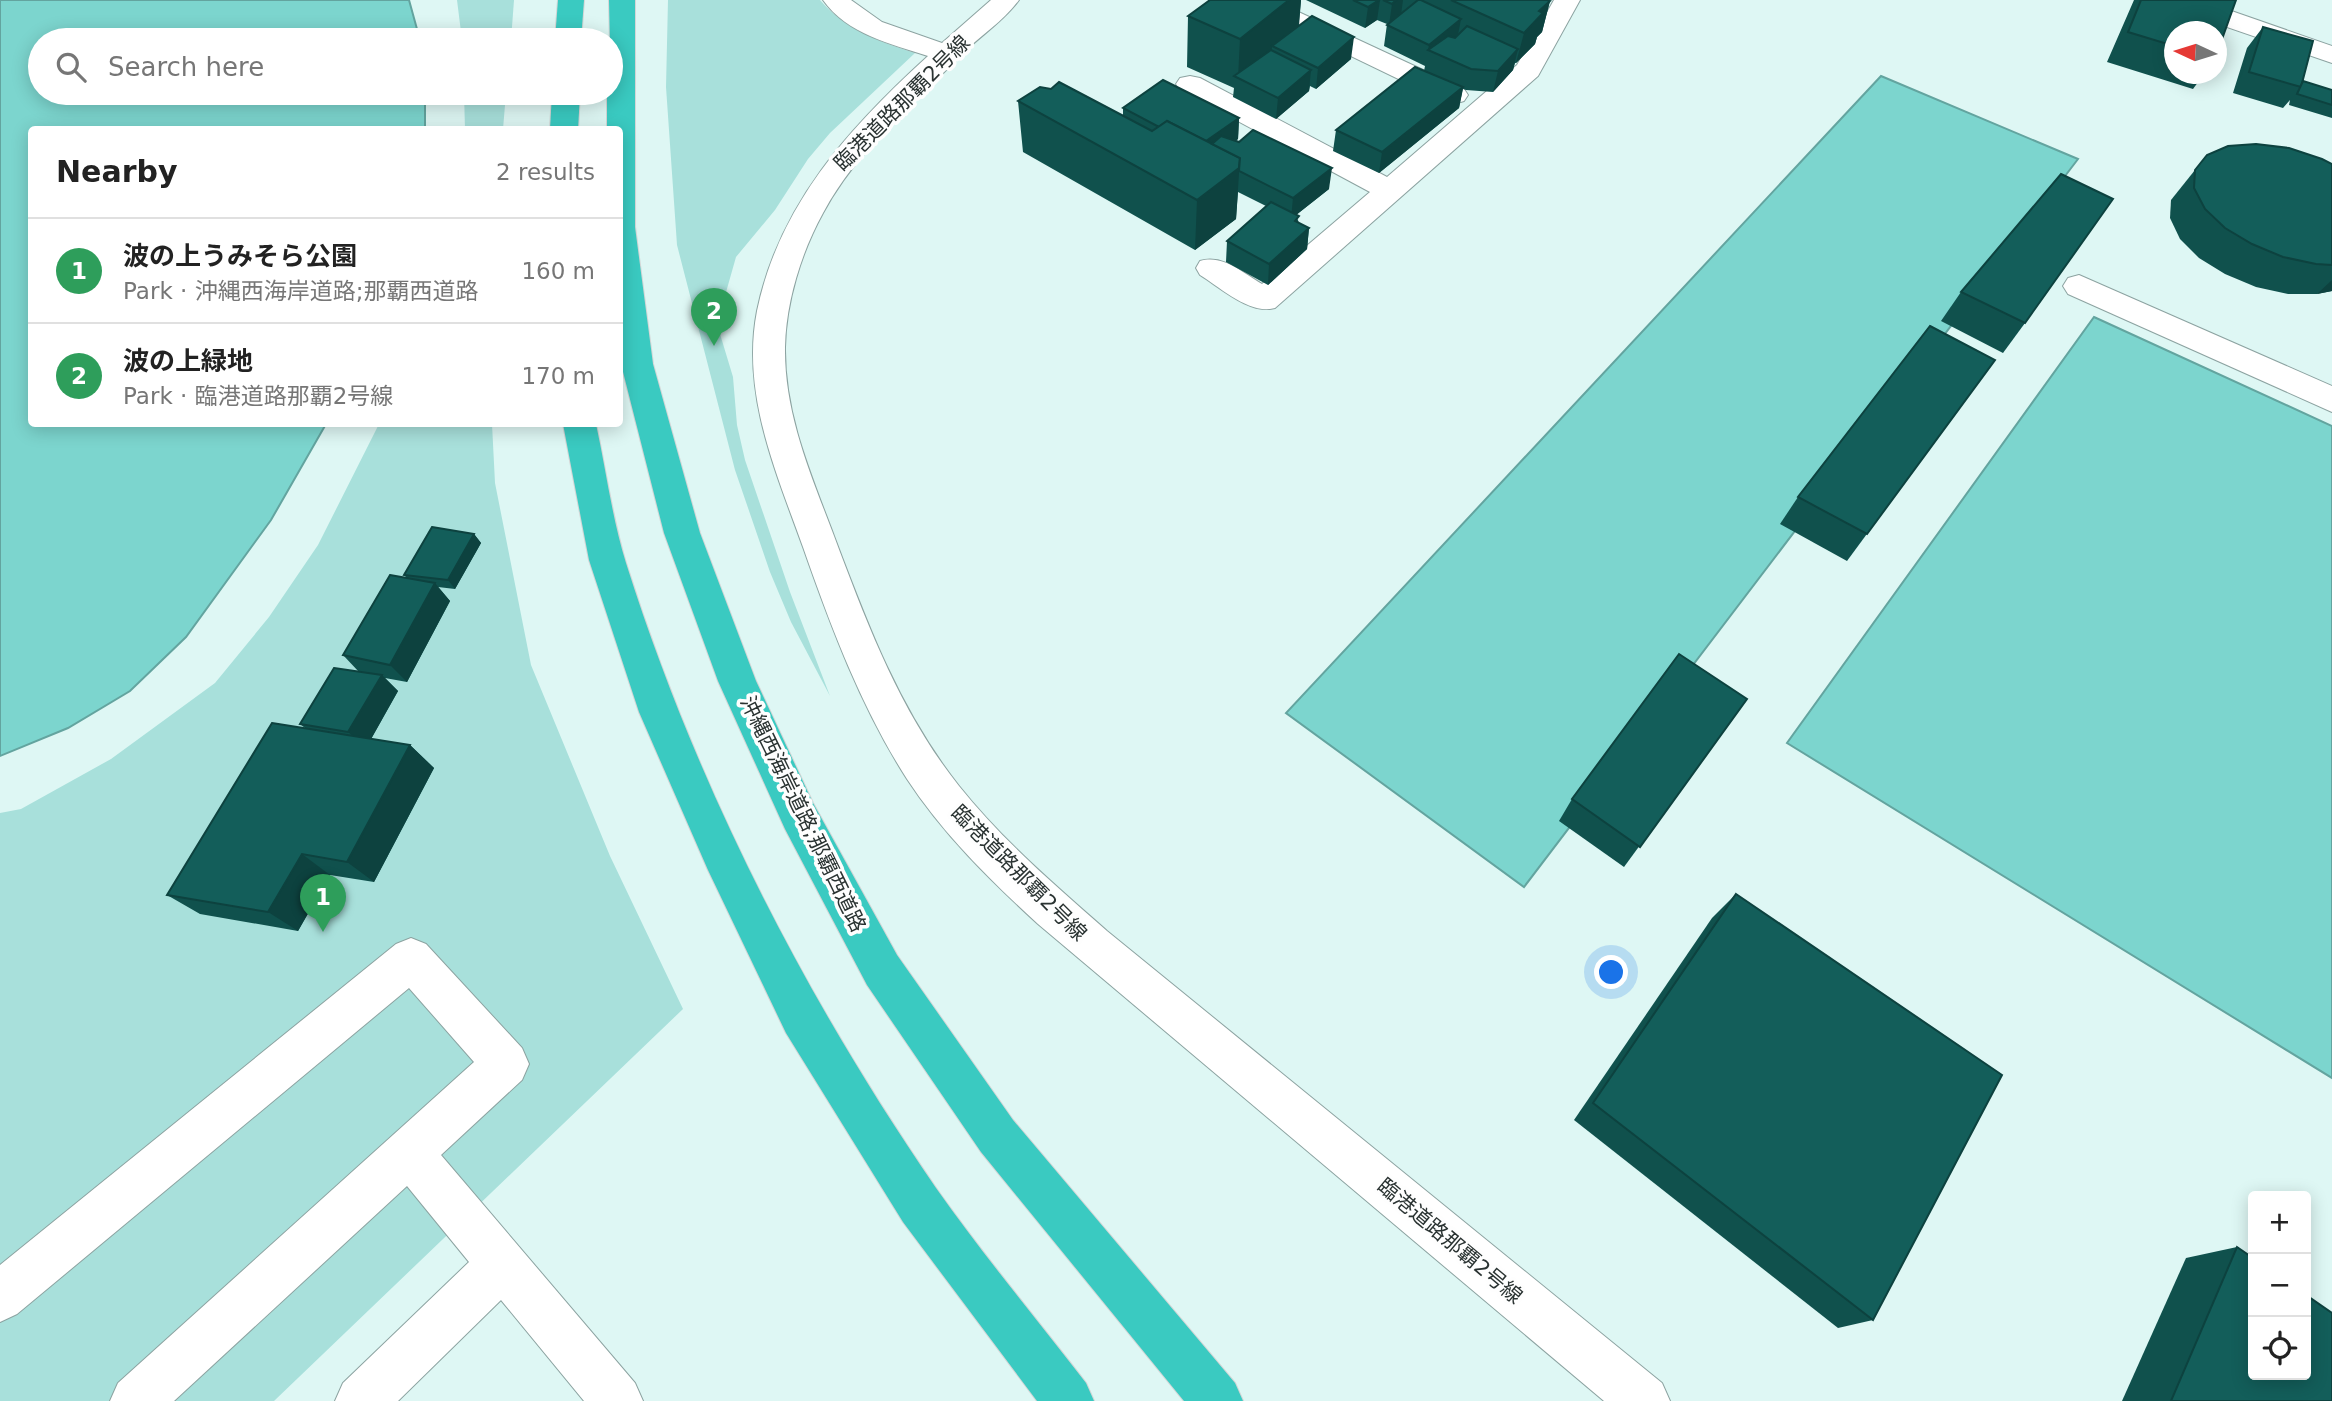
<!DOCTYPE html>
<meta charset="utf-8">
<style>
body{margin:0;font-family:"DejaVu Sans","Noto Sans JP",sans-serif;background:#f2f2f2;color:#222}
.controls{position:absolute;right:21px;bottom:21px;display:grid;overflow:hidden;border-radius:7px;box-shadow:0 4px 18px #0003}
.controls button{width:63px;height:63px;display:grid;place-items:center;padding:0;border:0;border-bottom:2px solid #e0e0e0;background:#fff;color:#222;font:35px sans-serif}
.compass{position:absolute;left:2164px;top:21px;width:63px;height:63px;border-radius:50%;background:#fff;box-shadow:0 4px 18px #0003;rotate:274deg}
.you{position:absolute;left:1612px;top:973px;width:24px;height:24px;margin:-18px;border:5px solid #fff;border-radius:50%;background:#1a73e8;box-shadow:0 0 0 10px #1a73e833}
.badge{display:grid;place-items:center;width:46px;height:46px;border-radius:50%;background:#7c3aed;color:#fff;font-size:23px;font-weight:700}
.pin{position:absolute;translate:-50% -58px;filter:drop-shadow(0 2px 4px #0008)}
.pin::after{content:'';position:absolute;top:37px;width:24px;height:21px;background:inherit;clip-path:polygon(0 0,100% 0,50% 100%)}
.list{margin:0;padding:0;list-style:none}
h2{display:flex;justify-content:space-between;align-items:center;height:91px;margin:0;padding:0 28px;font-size:30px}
h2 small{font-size:23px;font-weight:400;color:#767676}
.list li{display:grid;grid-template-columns:46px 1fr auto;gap:21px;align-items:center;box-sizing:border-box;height:105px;padding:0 28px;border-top:2px solid #e0e0e0}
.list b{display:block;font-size:26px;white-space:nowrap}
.list p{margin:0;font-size:23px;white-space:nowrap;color:#767676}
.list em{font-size:23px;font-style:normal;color:#767676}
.icon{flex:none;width:38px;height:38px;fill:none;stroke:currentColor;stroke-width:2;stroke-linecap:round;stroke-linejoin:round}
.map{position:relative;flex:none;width:2332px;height:1401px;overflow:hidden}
.search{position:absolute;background:#fff;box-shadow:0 4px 18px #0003;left:28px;top:28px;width:595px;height:77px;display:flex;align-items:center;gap:18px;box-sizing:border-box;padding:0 24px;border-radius:38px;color:#767676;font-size:26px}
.panel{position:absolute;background:#fff;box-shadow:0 4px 18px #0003;left:28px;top:126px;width:595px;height:301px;border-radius:7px}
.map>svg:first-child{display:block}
.green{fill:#a8e0db}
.water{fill:#7cd5ce;stroke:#63a49f;stroke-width:2}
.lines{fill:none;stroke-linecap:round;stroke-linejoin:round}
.minor-casing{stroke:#8ca3a1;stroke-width:2}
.highway-casing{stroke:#d4d6d6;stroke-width:2}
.minor{fill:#fff;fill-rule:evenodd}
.highway{fill:#3acac1;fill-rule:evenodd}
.wall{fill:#10514d}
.shaded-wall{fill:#0d423f}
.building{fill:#135e5a;stroke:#0d423f;stroke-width:2}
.labels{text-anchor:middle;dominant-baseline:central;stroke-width:7;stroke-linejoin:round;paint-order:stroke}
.street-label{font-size:21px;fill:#2a3332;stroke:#fefefe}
</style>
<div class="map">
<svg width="2332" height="1401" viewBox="0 0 2332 1401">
<rect width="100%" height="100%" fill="#def7f4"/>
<g class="green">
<polygon points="457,0 514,0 511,40 462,40"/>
<path d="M668 0H820C846 30 878 41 915 53L830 133 808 159 775 210 736 257 717 324 733 377 737 425 745 460 790 592 830 696 791 622 770 572 735 470 677 245 666 87Z"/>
<polygon points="464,93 506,93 503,129 465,129"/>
<polygon points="379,424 492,424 495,483 531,665 610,856 683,1009 274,1401 0,1401 0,813 21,809 111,759 215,683 269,617 318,545"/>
</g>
<g class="water">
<polygon points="0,0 409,0 420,40 40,40 40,93 425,93 425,129 32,130 32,424 326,424 271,520 186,637 130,691 68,728 0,756"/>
<polygon points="1881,76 2078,159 1524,887 1286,713"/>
<polygon points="2094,317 2332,426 2332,1078 1787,743"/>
</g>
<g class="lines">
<g class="minor-casing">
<g id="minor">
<path d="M823 0H851L882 22 942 43 991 0H1019C1004 21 980 36 962 54 913 105 857 149 823 213 801 253 786 302 785 347 784 414 811 475 834 536 867 624 900 712 959 786 1002 840 1055 885 1107 931L1662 1383 1670 1401H1604L1038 924C990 880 943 834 907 779 861 707 831 627 803 547 776 472 741 393 757 311 779 204 850 127 928 56 891 44 847 34 823 0Z"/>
<path d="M1554 0H1580L1538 76 1275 308C1250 315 1221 288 1200 275L1196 268 1200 261C1223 254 1243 273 1262 284L1370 192 1180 90 1176 84 1180 78 1190 76 1200 78 1387 177 1517 65Z"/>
<polygon points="2162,0 2200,0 2332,46 2332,63 2166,6"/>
<polygon points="1277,2 1464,89 1468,95 1464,101 1454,104 1444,101 1268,16 1264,10 1268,4"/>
<polygon points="2079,275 2332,386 2332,412 2068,294 2063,286 2068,278"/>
<polygon points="411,938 426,944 522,1048 529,1064 522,1080 441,1155 635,1383 643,1401 584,1401 501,1300 398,1401 335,1401 343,1383 469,1262 407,1186 174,1401 110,1401 118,1383 474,1062 409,988 17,1314 0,1322 0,1265 396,944"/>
</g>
</g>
<g class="highway-casing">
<g id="highway">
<polygon points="558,0 584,0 581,40 555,40"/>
<polygon points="609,0 635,0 635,227 653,364 700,533 756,681 813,803 897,955 1013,1120 1235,1383 1243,1401 1184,1401 981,1152 867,985 785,829 718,681 664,533 621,364 620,130 607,130 607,93 611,93"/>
<polygon points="552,93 580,93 578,130 550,130"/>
<path d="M563 424H596C606 470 612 518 626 563 696 785 804 996 936 1188 983 1255 1036 1318 1086 1383L1094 1401H1037L903 1222 786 1033 708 870 639 712 589 560Z"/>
</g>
</g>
<use href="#minor" class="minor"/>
<use href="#highway" class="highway"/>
</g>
<g class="wall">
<polygon points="1210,0 1301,0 1299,26 1351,59 1316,89 1310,86 1309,91 1276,119 1233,97 1234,88 1187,67 1188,16"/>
<polygon points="1306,0 1547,0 1550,1 1542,32 1537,37 1535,44 1516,63 1515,63 1513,70 1493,92 1466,90 1463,89 1459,108 1379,173 1333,151 1336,130 1424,71 1425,66 1384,46 1387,24 1377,20 1365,28"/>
<polygon points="2134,0 2236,0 2174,32 2174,74 2204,74 2193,89 2107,62"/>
<polygon points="2263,27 2303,81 2332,90 2332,118 2289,105 2290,100 2283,108 2233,93 2247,48"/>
<polygon points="1018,101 1123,116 1123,108 1239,118 1238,139 1235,141 1329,189 1296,215 1299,223 1309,228 1307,249 1268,285 1226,262 1227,241 1266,206 1238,192 1236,219 1195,250 1023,152"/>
<polygon points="2332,164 2332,291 2317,294 2288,294 2256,287 2225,274 2199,258 2180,239 2170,218 2171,200 2195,170"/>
<polygon points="1961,292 2025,323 2003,353 1941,321"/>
<polygon points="1995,360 1847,561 1780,524 1798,497"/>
<polygon points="474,534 481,543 455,589 438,587 450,601 407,682 385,678 398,691 371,739 410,745 434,768 374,882 330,875 298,931 200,914 167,895 305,728 300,724 359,672 343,655 407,578 404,575"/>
<polygon points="1747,699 1624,867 1559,821 1572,799"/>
<polygon points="1736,894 1873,1320 1838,1328 1574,1120 1712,918"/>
<polygon points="2237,1247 2332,1401 2122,1401 2186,1258"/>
</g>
<g class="shaded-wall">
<polygon points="1289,0 1301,0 1297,41 1272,46 1271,62 1238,78 1240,39"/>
<polygon points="1379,0 1380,0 1377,20 1365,28 1368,7"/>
<polygon points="1396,0 1403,0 1401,15 1389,25 1392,4"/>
<polygon points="1550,1 1542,32 1537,37 1535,44 1516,63 1524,33 1539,11"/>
<polygon points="1461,19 1457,40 1428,50 1429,45"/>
<polygon points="1354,37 1351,59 1316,89 1318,68"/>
<polygon points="1518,49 1513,70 1493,92 1498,71"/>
<polygon points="1311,70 1309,91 1276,119 1278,98"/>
<polygon points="1463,87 1459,108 1379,173 1382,152"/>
<polygon points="1239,118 1238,139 1212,157 1197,147"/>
<polygon points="1240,158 1236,219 1195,250 1197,200"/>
<polygon points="1332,168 1329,189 1291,219 1293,198"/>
<polygon points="1309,228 1307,249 1268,285 1269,264"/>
<polygon points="2332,280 2332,291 2317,294"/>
<polygon points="474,534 481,543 455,589 448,580"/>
<polygon points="435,583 450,601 407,682 390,665"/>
<polygon points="382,675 398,691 366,748 348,732"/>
<polygon points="410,745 434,768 374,882 347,862"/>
<polygon points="302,854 330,875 298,931 268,912"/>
</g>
<g class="building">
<polygon points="1210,0 1289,0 1240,39 1188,16"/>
<polygon points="1353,0 1379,0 1368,7"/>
<polygon points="1383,0 1396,0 1392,4"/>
<polygon points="1418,0 1421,0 1461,19 1429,45 1387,25"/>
<polygon points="1451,0 1547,0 1550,1 1539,11 1543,13 1524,33"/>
<polygon points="2141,0 2236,0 2216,56 2216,32 2174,32 2174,46 2128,32"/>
<polygon points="1312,16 1354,37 1318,68 1272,46"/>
<polygon points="1467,26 1518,49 1498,71 1471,69 1428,50 1448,36 1455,38"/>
<polygon points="2263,27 2313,41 2301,87 2249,72"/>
<polygon points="1271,50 1311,70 1278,98 1234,76"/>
<polygon points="1415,67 1463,87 1382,152 1336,130"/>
<polygon points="1163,80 1239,118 1206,141 1167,121 1159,127 1123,108"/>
<polygon points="2303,81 2332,90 2332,105 2297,94"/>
<polygon points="1059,82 1152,131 1167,121 1240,158 1239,168 1197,200 1018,101 1040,87 1051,89"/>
<polygon points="1253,130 1332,168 1293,198 1239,171 1240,158 1212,144 1221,136 1239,142"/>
<polygon points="2256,144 2289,148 2322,159 2332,164 2332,265 2316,264 2283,257 2252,244 2225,228 2205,209 2194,188 2195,170 2207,155 2228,146"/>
<polygon points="2061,174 2113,199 2025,323 1961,292"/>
<polygon points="1271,202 1299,216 1295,221 1309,228 1269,264 1227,241"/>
<polygon points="1930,326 1995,360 1867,534 1798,497"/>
<polygon points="432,527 474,534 448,580 404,575"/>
<polygon points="390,575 435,583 390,665 343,655"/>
<polygon points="1679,654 1747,699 1640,847 1572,799"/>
<polygon points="334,668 382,675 348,732 300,724"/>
<polygon points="272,723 410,745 347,862 302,854 268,912 167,895"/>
<polygon points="1736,894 2002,1075 1873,1320 1593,1103"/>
<polygon points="2237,1247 2253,1258 2253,1375 2306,1375 2306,1295 2332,1313 2332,1401 2171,1401"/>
</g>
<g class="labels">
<g class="street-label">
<text transform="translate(902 103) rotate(-45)">臨港道路那覇2号線</text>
<text transform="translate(803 814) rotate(64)">沖縄西海岸道路;那覇西道路</text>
<text transform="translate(1019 873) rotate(45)">臨港道路那覇2号線</text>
<text transform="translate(1450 1241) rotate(40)">臨港道路那覇2号線</text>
</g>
</g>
</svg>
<div class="controls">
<button>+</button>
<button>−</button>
<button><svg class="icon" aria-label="locate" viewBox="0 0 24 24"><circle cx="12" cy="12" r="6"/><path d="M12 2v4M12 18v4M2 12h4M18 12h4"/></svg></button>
</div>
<svg class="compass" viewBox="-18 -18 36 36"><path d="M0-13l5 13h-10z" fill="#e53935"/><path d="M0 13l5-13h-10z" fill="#767676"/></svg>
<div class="you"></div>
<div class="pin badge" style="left:323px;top:932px;background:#2e9e5b">1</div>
<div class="pin badge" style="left:714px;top:346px;background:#2e9e5b">2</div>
<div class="search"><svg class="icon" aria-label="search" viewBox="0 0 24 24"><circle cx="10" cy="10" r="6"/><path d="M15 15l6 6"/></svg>Search here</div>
<section class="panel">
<h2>Nearby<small>2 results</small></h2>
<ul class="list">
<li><span class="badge" style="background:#2e9e5b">1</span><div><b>波の上うみそら公園</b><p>Park · 沖縄西海岸道路;那覇西道路</p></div><em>160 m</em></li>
<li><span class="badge" style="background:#2e9e5b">2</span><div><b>波の上緑地</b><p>Park · 臨港道路那覇2号線</p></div><em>170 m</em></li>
</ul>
</section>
</div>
